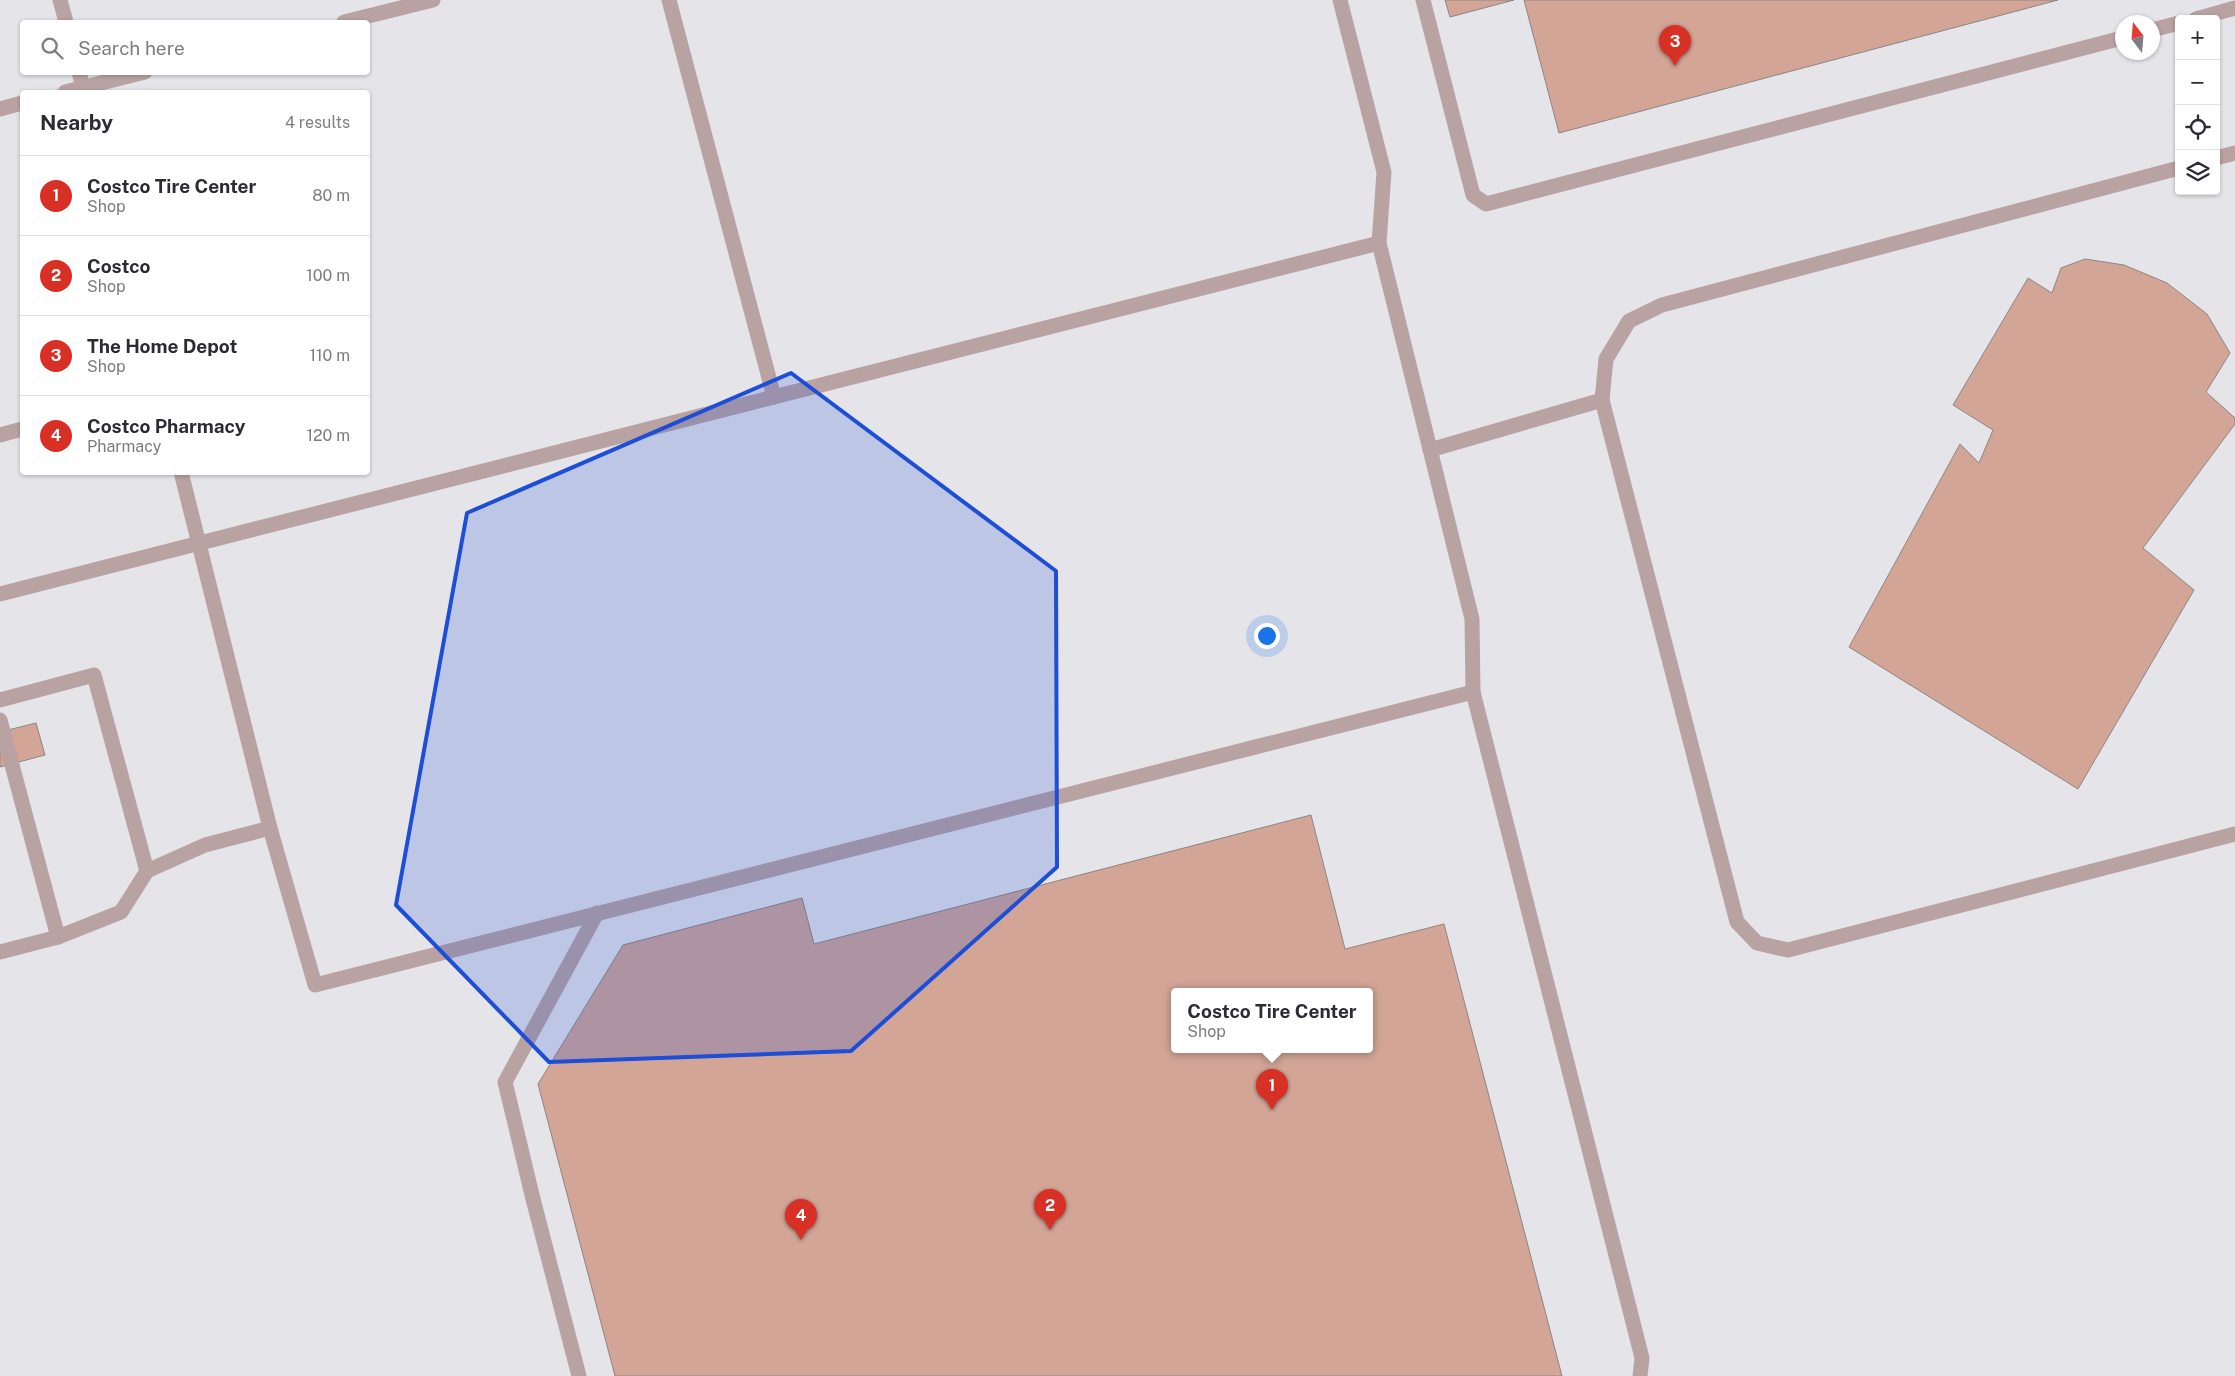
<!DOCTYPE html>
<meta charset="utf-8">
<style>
body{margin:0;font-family:"Public Sans",sans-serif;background:#f2f2f3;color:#2b2b33}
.controls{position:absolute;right:15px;top:15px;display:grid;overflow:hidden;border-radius:5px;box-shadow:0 1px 4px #0004}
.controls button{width:45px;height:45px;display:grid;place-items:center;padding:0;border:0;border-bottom:1px solid #e1e1e2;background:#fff;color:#2b2b33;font:25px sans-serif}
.compass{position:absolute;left:2115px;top:15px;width:45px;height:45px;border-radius:50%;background:#fff;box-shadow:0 1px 4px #0004;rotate:344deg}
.you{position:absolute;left:1266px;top:635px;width:18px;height:18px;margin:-12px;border:4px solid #fff;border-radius:50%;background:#1a73e8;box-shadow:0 0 0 8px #1a73e833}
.badge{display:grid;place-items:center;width:32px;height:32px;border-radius:50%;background:#d93025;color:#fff;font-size:16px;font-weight:700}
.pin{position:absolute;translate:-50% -41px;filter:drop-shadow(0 1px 2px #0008)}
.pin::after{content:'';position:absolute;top:26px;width:18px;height:15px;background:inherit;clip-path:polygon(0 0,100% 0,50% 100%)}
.popup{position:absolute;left:1171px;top:988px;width:202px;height:65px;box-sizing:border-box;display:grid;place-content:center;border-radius:5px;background:#fff;filter:drop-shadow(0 1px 4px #0005);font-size:16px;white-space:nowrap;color:#7c7c81}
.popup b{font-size:19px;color:#2b2b33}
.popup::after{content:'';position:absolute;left:50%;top:100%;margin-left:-10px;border:10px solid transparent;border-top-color:#fff}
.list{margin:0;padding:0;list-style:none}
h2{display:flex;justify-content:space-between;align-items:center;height:65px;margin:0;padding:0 20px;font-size:21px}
h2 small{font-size:16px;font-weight:400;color:#7c7c81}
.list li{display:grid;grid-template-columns:32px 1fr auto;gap:15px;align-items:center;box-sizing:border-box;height:80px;padding:0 20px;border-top:1px solid #e1e1e2}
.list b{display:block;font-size:19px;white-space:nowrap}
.list p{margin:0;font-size:16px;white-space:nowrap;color:#7c7c81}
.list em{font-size:16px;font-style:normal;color:#7c7c81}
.icon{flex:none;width:28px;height:28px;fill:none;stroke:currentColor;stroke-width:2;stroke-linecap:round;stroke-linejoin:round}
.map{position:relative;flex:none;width:2235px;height:1376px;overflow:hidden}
.search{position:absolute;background:#fff;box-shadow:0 1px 4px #0004;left:20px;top:20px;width:350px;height:55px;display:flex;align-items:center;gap:12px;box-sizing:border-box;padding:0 18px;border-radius:5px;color:#7c7c81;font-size:19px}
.panel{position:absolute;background:#fff;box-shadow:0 1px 4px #0004;left:20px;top:90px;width:350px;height:385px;border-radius:5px}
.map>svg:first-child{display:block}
.building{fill:#d2a597;stroke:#8c8684;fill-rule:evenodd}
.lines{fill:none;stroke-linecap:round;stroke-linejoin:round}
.service{stroke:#b9a3a2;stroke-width:15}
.marked{fill:#1d4ed8;fill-opacity:0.2;stroke:#1d4ed8;stroke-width:4;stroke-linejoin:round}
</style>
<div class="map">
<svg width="2235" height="1376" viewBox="0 0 2235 1376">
<rect width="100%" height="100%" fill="#e5e4e9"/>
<g class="building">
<polygon points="1445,0 1514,0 1450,17"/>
<polygon points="1524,0 2058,0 1559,133"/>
<polygon points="2085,259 2124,265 2167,283 2207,314 2230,353 2206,392 2235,418 2235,424 2143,548 2194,590 2078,789 1849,647 1960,444 1979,463 1993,430 1953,405 2028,278 2052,293 2061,268"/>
<polygon points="36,723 45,755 0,767 0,732"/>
<path d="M1311 815 1345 949 1444 924 1562 1376H615L538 1084 623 945 802 898 814 944ZM1174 991H1370V1049H1174Z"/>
</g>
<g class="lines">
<g class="service">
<polyline points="60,0 66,22"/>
<polyline points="669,0 774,397"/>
<polyline points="1340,0 1384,172 1379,243 1472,619 1473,692 1642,1358 1640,1376"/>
<polyline points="1423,0 1473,195 1486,204 2122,38"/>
<polyline points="2196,19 2235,8"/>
<polyline points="344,22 433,0"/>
<polyline points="2152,30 2179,23"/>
<polyline points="79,72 84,92"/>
<polyline points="65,92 145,72"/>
<polyline points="0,109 22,103"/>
<polyline points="2216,158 2235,153"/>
<polyline points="1602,400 1737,922 1757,943 1788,950 2235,834"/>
<polyline points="0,435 22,429"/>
<polyline points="1430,450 1602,400 1606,359 1629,321 1662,305 2179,168"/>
<polyline points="181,472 270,828 315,985 1473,692"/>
<polyline points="0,594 1379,243"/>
<polyline points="0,700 94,675 147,871"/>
<polyline points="0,720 58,937"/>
<polyline points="0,952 58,937 121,912 147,871 205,845 270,828"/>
<polyline points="579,1376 533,1199 505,1082 597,913"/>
</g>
</g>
<path class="marked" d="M791 373 1056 571 1057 867 851 1051 549 1062 396 905 467 513Z"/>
</svg>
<div class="controls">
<button>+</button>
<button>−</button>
<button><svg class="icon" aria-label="locate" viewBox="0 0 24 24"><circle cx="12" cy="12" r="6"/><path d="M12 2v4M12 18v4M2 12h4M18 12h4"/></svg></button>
<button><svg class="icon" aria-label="layers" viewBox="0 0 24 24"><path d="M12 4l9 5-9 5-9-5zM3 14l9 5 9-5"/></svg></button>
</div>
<svg class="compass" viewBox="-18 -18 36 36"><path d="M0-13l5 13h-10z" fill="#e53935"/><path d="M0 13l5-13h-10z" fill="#7c7c81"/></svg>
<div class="you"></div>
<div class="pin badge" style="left:1272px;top:1110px">1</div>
<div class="popup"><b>Costco Tire Center</b>Shop</div>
<div class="pin badge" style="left:1050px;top:1230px">2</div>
<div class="pin badge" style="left:1675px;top:66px">3</div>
<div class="pin badge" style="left:801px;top:1240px">4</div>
<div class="search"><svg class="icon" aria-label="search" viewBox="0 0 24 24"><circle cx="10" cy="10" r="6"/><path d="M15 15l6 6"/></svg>Search here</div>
<section class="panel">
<h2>Nearby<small>4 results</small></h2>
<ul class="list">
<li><span class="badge">1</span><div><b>Costco Tire Center</b><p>Shop</p></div><em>80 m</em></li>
<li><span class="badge">2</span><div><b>Costco</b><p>Shop</p></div><em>100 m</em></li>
<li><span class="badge">3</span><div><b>The Home Depot</b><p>Shop</p></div><em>110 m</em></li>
<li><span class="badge">4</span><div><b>Costco Pharmacy</b><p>Pharmacy</p></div><em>120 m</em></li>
</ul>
</section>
</div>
